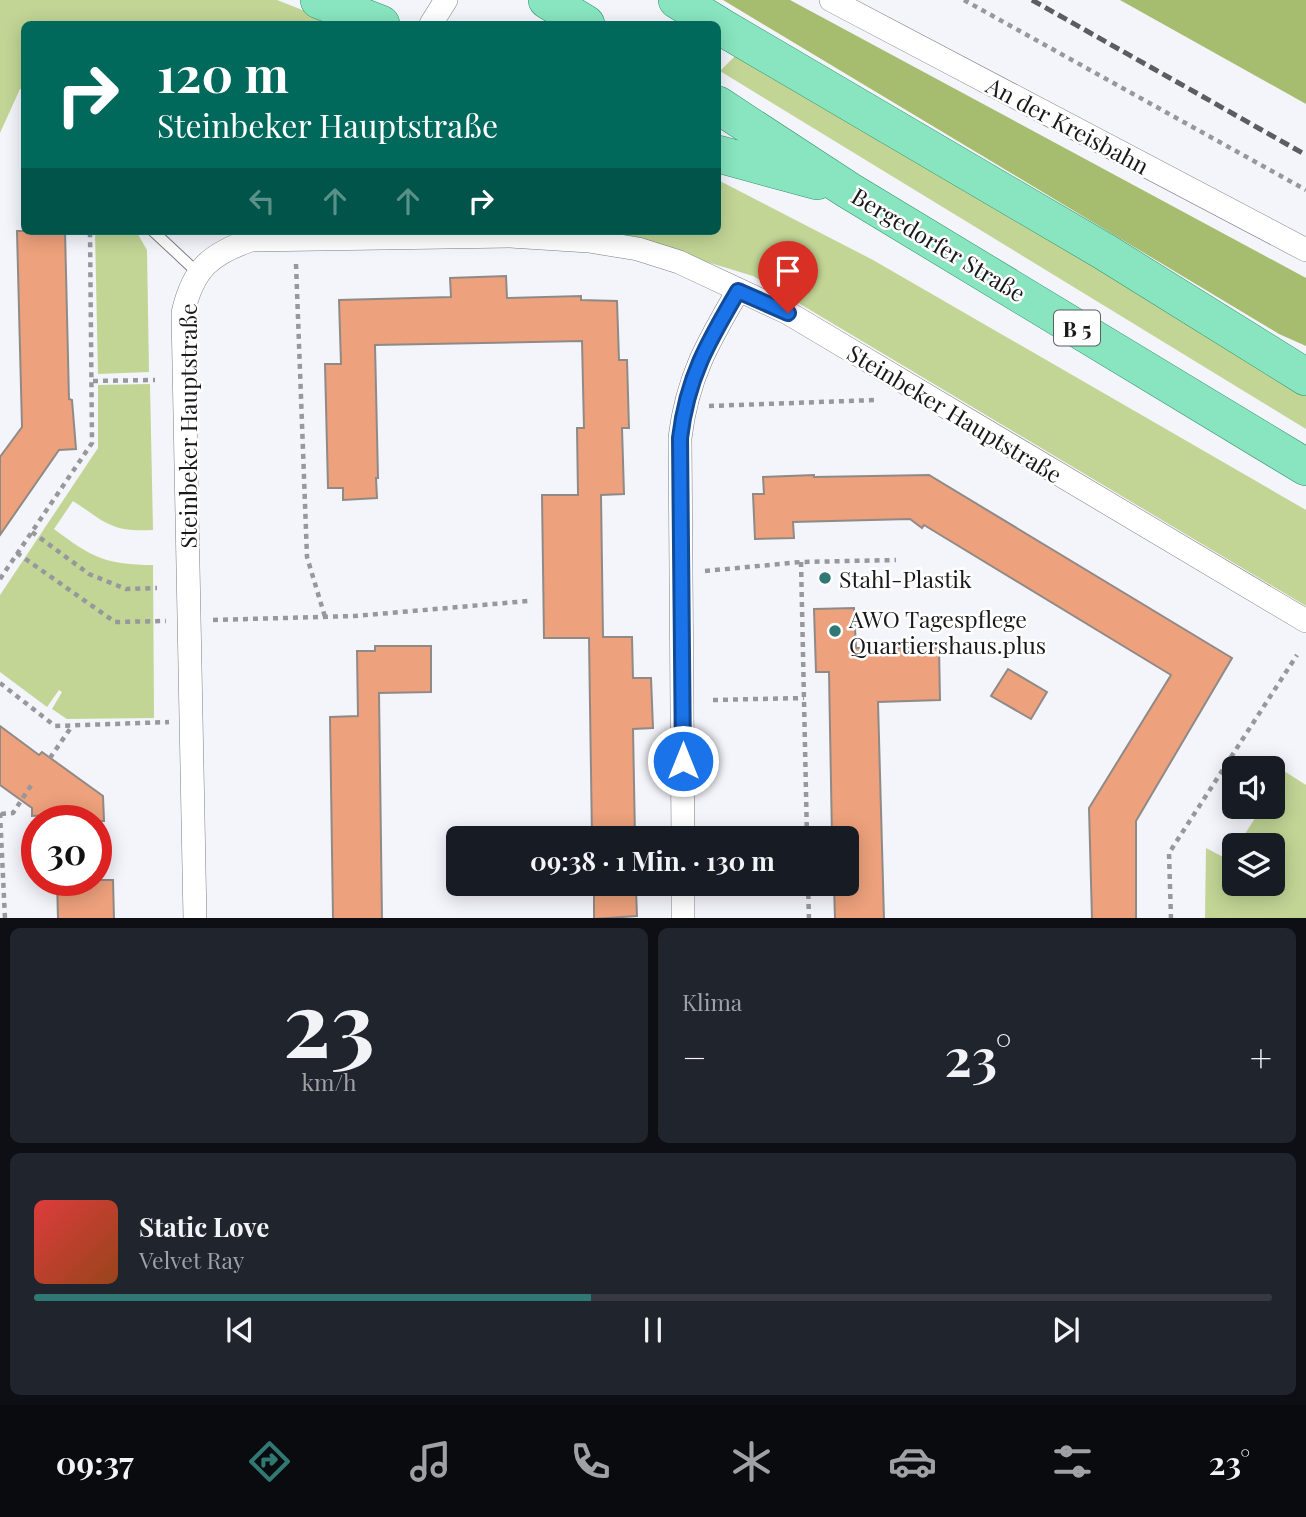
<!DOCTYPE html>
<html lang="de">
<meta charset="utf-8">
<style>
:root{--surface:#171b24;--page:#20242c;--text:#f1f3f6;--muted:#9ea1a6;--line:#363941;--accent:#307873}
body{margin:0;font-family:"Playfair Display",serif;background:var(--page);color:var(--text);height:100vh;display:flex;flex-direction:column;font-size:26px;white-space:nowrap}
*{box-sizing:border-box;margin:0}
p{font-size:23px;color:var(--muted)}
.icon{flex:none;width:38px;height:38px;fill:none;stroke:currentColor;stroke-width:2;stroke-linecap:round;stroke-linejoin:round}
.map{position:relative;height:918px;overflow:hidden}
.drawer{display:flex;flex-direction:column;gap:10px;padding:10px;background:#0d0f14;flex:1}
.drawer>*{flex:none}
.top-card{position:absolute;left:21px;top:21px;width:700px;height:214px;border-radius:10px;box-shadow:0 4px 18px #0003;background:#00695c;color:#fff;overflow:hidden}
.fabs{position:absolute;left:1222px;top:756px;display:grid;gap:14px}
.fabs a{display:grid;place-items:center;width:63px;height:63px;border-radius:10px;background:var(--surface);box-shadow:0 4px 18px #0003;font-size:35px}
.speed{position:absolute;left:21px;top:805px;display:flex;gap:14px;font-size:35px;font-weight:700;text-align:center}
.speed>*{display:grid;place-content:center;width:91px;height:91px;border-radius:50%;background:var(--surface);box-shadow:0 4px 18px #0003;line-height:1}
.speed .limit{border:10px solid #d22;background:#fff;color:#111}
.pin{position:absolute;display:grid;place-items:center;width:60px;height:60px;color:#fff;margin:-72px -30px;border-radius:50% 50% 50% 0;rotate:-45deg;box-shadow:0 0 7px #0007}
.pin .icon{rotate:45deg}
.me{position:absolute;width:77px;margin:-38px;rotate:0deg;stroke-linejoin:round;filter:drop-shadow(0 0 5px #0008)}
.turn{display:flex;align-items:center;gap:24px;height:147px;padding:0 21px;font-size:32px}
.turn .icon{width:91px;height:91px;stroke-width:2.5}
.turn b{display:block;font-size:49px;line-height:60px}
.lanes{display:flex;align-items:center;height:66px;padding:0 21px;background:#0003;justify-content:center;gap:35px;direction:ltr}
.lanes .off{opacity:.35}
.big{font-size:52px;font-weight:700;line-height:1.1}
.drawer .card{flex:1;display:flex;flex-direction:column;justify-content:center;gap:10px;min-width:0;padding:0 24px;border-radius:10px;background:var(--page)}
.drawer .dial{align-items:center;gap:0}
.dial b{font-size:91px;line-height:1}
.song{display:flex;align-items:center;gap:21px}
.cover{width:84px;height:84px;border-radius:10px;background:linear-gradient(135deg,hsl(0 70% 55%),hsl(20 70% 35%))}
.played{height:7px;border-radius:4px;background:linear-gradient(90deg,var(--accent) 45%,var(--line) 45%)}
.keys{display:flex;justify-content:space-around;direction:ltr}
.heat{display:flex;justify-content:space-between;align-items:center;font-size:38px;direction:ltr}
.drawer .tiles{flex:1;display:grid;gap:10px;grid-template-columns:1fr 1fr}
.card:last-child{grid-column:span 2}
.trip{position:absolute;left:446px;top:826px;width:413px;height:70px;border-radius:10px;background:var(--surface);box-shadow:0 4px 18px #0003;font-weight:700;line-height:70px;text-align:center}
.tab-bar{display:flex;height:112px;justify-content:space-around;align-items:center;background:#090b0e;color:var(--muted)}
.tab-bar .icon{width:49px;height:49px}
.tab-bar .selected{color:var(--accent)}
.tab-bar b{font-size:32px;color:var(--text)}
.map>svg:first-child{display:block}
.green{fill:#c2d595}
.forest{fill:#a6bc6f}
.building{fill:#eda17c;stroke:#908a87;stroke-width:2}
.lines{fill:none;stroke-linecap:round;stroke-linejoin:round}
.service-casing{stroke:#7e7e84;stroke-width:12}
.minor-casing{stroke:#7e7e84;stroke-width:24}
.primary-casing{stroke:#2d936b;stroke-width:38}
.path{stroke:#97979c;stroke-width:4.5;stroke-dasharray:5 5;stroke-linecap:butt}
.service{stroke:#fff;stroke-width:10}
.minor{stroke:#fff;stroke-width:23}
.primary{stroke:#88e5c0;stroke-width:37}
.rail{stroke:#5d5d61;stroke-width:5;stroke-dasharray:10 5;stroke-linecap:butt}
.route-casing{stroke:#114b97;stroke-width:18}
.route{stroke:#1a73e8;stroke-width:12}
.poi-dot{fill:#307873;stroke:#fff;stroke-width:2.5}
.labels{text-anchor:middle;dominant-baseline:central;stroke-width:5;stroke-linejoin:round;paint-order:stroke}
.shield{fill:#fff;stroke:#5e5e5f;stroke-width:2}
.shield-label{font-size:21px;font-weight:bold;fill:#19191b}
.street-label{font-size:23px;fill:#19191b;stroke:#fff}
.poi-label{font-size:23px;fill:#19191b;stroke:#fff;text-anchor:start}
</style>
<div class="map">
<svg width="1306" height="919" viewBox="0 0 1306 919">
<rect width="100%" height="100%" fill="#f4f4fb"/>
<!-- green -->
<g class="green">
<path d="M0,0h277l61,24h-314v66l-4,-1 -20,44z"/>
<path d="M737,54l370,215 199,125v35l-586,-358z"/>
<path d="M718,180l155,80 433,250v96l-553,-330 -148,-45h113z"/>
<path d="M95,231h41l11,19 2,122 -51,2z"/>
<path d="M150,384l3,146c-43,2 -46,-7 -80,-29l-19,28c37,28 52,36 99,36l1,153 -87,1 -15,-10 10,-17 -3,-2 -12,17 -47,-35v-77l98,-147v-63z"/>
<path d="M1284,771l22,14v133h-101l1,-70 23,12 5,-8v32h38v-39h-34l24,-38h10v-17z"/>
</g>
<!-- forest -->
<g class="forest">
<path d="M723,0h67l516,278v68l-27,-12z"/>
<path d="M1120,0h186v104z"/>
</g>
<!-- building -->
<g class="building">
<path d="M17,231h48l4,168 3,1 4,49 -17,1 -59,85v-78l22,-30z"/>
<path d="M506,276l1,22 74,-2v4l36,1 2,59h8l2,68h-7l2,66 -23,1 2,142h29l1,41h18l2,50 -20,1 2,109h-43l-3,-200h-45l-2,-143h36l-1,-67h7l-2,-87 -207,4 3,133h-2l1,20 -34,2v-12h-15l-3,-124h16l-2,-64 112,-3 -1,-19z"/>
<path d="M814,475v2l115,-2 303,183 -96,163v98h-44l-3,-111 82,-133 -247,-150 -2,3 -12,-9 -117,3 1,16 -39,1 -2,-45h11l-1,-17z"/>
<path d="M854,608l2,40h83l1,52 -62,2 6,217h-49l-1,-35h13v-46h-15l-3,-166h-13l-2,-63z"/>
<path d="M375,646h56v46l-52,1 3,226h-49l-3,-202 28,-1 -1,-65h18z"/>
<path d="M1008,669l39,23 -16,27 -40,-23z"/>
<path d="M0,726l39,29 3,-3 61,44 1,25h-52v-6l-20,1v-8l-32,-23z"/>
<path d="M57,880h56l1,39h-56z"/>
<path d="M597,884h33l1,5h5l1,27 -43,3v-31h3z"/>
</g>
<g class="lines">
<!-- service casing -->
<g class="service-casing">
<path id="service" d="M153,231l46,43"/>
</g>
<!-- minor casing -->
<g class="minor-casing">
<g id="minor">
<path d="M831,0l475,250"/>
<path d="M431,24l15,-24"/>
<path d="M683,838l-3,-400c7,-60 28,-96 58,-147"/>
<path d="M683,884v35"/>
<path d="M195,919l-12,-606c10,-44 27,-59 68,-73l259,-4 79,5 49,8 41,13 109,51 518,308"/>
</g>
</g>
<!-- primary casing -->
<g class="primary-casing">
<g id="primary">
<path d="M319,0l62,24"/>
<path d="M547,0l39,24"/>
<path d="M677,0l40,24"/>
<path d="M718,25l387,227 201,125"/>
<path d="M718,105l130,85 458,277"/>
<path d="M718,154l99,27"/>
</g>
</g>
<!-- path -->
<g class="path">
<path d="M964,0l342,190"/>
<path d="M296,264l11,293 18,60"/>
<path d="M93,381l62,-1"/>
<path d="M709,406l167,-6"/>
<path d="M32,532l57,42 37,15 31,-1"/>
<path d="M17,553l98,69 51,-1"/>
<path d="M801,562l6,276"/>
<path d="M705,571l96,-9 95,-2"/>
<path d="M0,579l92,-136 -2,-212"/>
<path d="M213,620l142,-4 173,-15"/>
<path d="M0,683l55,43 114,-4"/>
<path d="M713,700l91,-2"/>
<path d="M50,758l22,-32"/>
<path d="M0,813l5,106"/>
<path d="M1,814l12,-1 19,-29"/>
<path d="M808,884l1,35"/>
<path d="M1171,919l-2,-66 128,-198"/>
</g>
<!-- service -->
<use href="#service" class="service"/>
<!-- minor -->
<use href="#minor" class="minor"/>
<!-- primary -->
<use href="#primary" class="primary"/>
<!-- rail -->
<path class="rail" d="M1032,0l274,155"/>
</g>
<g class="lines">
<!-- route casing -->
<g class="route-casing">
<path id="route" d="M683,761l-3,-323c7,-60 28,-96 58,-147l50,22"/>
</g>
<!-- route -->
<use href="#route" class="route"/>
</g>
<!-- markers -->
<g class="poi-dot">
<circle cx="825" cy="578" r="7"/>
<circle cx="835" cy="631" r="7"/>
</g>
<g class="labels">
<!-- shield labels -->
<rect class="shield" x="1054" y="310.5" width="46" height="35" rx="5"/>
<g class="shield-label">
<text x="1077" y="328">B 5</text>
</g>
<!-- street labels -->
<g class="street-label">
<text transform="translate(1068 125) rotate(28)">An der Kreisbahn</text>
<text transform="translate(939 244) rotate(31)">Bergedorfer Straße</text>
<text transform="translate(955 413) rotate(31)">Steinbeker Hauptstraße</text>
<text transform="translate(187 426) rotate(-90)">Steinbeker Hauptstraße</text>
</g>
<!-- poi labels -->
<g class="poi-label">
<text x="839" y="578">Stahl-Plastik</text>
<text x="849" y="618">AWO Tagespflege<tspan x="849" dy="26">Quartiershaus.plus</tspan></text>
</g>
</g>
</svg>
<div class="fabs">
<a><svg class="icon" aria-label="sound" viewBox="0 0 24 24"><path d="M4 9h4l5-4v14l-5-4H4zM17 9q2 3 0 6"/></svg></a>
<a><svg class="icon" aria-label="layers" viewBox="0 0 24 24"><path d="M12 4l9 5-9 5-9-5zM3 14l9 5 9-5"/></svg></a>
</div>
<div class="speed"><div class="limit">30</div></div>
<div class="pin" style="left:788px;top:313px;background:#d93025"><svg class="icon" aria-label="arrive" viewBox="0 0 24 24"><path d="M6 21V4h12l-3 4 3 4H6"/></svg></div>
<svg class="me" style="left:683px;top:761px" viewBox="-20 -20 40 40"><circle r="17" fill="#1a73e8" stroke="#fff" stroke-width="3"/><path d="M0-11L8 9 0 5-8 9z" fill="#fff"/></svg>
<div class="trip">09:38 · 1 Min. · 130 m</div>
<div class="top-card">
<div class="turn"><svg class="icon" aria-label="right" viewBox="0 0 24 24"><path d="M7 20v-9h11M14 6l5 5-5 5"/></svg><div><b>120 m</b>Steinbeker Hauptstraße</div></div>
<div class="lanes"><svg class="icon off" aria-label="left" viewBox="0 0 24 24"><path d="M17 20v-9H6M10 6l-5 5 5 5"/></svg><svg class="icon off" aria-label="ahead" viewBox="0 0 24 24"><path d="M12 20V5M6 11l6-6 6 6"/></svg><svg class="icon off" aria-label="ahead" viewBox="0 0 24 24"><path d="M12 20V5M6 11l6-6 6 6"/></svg><svg class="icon" aria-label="right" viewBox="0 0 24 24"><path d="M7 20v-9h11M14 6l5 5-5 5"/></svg></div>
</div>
</div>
<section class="drawer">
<div class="tiles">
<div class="card dial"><b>23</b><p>km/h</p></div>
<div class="card"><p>Klima</p>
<div class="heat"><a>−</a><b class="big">23°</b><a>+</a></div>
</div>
<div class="card">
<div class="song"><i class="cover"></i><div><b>Static Love</b><p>Velvet Ray</p></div></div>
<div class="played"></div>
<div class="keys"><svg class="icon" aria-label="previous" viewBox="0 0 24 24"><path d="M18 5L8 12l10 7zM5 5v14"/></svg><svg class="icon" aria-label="pause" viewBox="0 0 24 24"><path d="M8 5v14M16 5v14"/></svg><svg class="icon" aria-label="next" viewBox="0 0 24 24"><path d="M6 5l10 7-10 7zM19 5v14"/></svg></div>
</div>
</div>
</section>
<nav class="tab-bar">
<b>09:37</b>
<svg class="icon selected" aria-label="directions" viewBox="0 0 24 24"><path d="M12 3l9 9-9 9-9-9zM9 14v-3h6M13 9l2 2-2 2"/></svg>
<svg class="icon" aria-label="music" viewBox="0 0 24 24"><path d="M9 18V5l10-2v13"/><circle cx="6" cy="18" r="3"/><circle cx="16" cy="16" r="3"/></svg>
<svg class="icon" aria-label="phone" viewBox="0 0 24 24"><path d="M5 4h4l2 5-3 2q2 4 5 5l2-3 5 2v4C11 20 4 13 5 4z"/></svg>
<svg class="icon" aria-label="climate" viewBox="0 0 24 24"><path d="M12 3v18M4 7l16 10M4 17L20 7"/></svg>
<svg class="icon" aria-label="car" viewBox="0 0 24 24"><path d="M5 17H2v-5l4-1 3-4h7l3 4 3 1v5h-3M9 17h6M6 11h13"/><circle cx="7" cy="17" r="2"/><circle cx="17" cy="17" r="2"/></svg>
<svg class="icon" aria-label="filters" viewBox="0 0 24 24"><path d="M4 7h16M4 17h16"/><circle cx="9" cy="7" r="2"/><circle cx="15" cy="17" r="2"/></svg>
<b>23°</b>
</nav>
